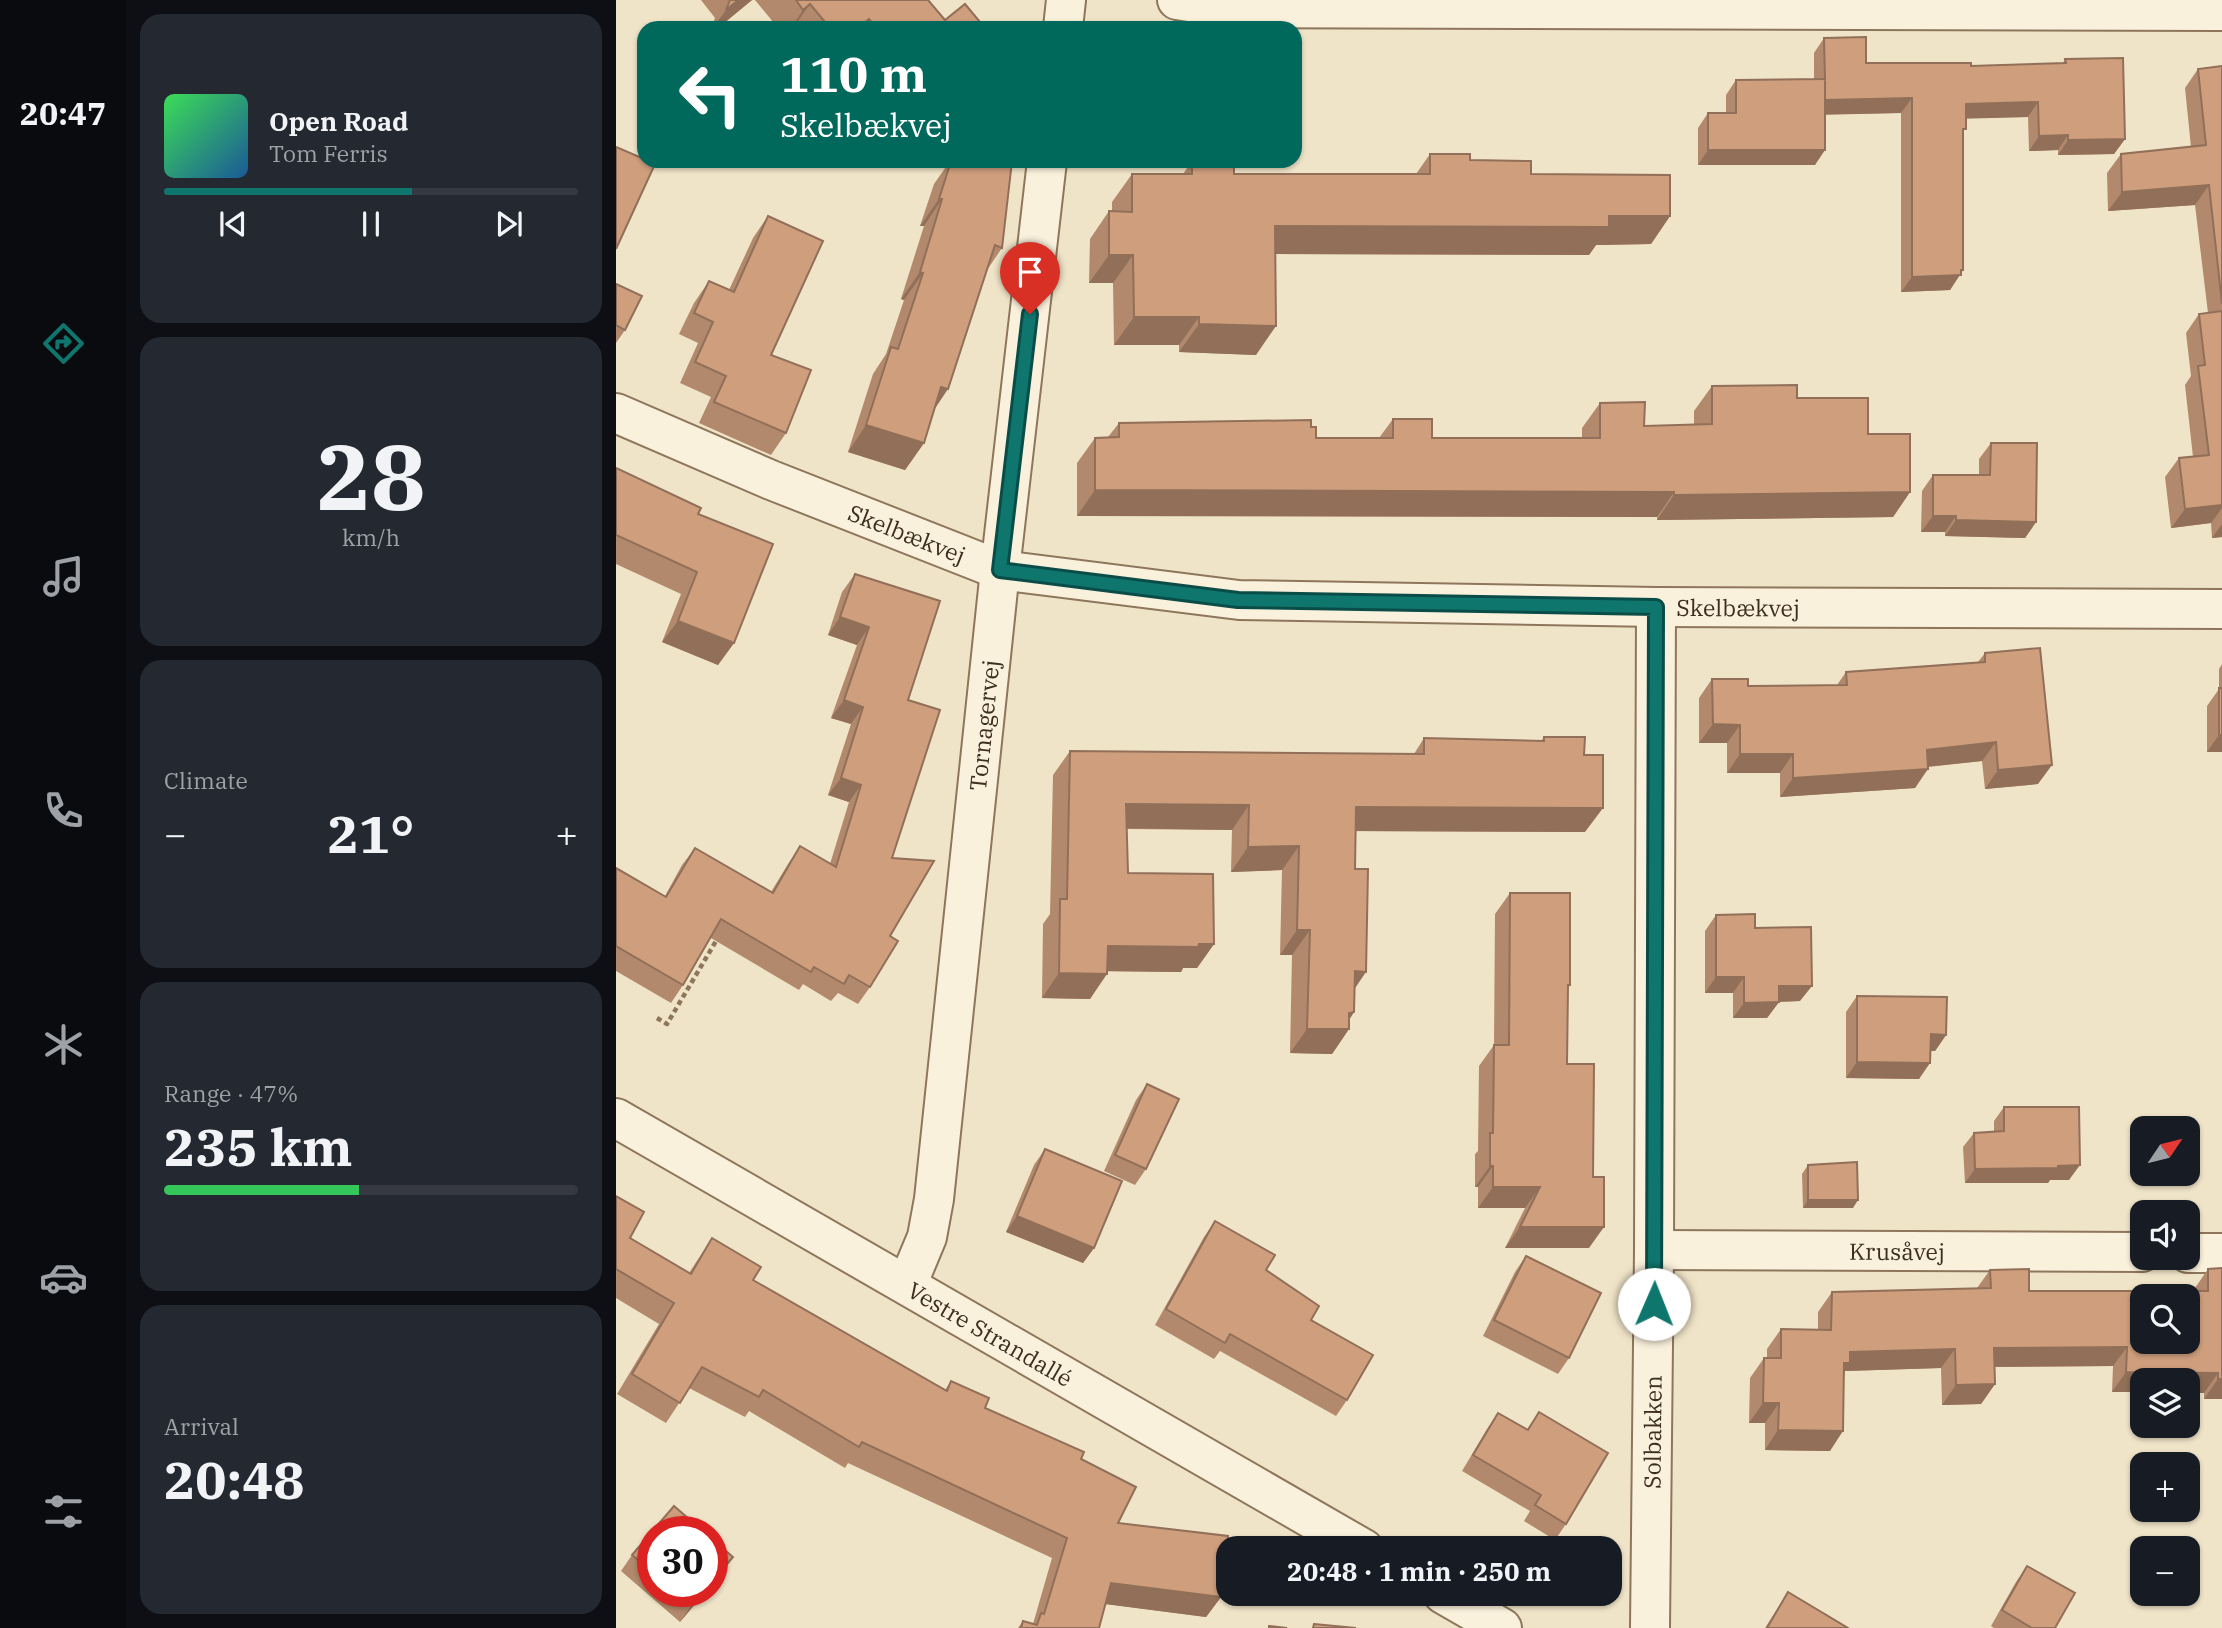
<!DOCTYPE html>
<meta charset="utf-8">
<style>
:root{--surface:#171b24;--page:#242831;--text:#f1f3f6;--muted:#9ea1a6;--line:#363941;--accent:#0f766e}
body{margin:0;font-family:"IBM Plex Serif",serif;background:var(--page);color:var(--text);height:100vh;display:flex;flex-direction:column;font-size:26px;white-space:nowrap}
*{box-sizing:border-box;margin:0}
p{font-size:23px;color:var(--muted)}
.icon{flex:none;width:38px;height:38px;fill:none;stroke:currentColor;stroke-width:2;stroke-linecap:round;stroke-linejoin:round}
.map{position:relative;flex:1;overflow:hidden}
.sheet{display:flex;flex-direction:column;gap:14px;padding:14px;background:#0d0f14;width:490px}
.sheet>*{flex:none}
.hud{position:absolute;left:21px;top:21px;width:665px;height:147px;border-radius:21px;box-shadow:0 2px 5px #0004;background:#00695c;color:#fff;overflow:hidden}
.needle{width:46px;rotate:55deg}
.controls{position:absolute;left:1514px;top:1116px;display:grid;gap:14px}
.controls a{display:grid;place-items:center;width:70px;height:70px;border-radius:14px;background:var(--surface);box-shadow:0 2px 5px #0004;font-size:35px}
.speed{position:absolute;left:21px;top:1516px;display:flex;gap:14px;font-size:35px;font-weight:700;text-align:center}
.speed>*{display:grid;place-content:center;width:91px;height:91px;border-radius:50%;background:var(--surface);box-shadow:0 2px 5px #0004;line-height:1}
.speed .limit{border:10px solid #d22;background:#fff;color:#111}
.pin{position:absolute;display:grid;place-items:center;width:60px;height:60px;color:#fff;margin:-72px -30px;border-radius:50% 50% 50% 0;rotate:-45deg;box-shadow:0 0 7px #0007}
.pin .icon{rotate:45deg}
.me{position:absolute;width:77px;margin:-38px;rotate:1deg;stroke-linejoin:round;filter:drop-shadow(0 0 5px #0008)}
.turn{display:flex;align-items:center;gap:24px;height:147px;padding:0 28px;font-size:32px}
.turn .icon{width:91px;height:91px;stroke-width:2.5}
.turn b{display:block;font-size:49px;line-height:60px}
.big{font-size:52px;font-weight:800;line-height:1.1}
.sheet .widget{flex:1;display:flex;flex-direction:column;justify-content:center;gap:10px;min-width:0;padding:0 24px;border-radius:21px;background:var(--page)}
.sheet .dial{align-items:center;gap:0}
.dial b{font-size:91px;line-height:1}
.song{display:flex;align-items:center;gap:21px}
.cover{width:84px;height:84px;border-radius:10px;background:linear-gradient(135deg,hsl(130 70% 55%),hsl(210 70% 35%))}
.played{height:7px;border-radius:4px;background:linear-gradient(90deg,var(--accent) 60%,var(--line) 60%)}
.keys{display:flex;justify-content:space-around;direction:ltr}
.heat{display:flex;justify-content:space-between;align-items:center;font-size:38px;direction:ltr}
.charge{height:10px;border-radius:5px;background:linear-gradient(90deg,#34c759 47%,var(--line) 0)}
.trip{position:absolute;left:600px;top:1536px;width:406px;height:70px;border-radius:21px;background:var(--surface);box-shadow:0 2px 5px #0004;font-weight:800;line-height:70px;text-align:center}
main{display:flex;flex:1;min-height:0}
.dock{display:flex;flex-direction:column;width:126px;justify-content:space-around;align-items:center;background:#090b0e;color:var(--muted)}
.dock .icon{width:49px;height:49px}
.dock .active{color:var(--accent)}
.dock b{font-size:32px;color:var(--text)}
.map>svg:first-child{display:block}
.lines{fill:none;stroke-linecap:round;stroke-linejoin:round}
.minor-casing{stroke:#8d765c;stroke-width:42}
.tertiary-casing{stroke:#8d765c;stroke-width:42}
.path{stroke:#8d765c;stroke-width:4.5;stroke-dasharray:5 3.5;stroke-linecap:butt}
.minor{stroke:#faf1dc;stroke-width:38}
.tertiary{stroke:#faf1dc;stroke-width:38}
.wall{fill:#b2896c}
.shaded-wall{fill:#916f58}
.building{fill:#cf9f7d;stroke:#916f58;stroke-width:2;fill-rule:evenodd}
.route-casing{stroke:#0a4d48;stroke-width:18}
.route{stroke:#0f766e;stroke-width:12}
.labels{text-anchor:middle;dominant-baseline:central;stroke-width:5;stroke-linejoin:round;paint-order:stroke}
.street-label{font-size:23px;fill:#3d2e20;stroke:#f7eed8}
</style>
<main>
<nav class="dock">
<b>20:47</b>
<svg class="icon active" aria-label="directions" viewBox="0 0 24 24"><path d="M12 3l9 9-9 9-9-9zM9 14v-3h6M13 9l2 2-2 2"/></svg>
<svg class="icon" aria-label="music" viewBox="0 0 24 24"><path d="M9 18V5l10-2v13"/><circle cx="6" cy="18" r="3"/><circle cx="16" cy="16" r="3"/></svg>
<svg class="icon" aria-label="phone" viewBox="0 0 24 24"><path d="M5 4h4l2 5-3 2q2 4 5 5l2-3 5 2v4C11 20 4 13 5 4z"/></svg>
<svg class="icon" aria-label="climate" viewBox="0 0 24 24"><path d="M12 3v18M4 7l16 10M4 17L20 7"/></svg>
<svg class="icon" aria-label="car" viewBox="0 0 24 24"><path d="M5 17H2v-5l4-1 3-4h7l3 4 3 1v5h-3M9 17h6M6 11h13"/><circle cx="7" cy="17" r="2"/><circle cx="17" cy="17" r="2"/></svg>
<svg class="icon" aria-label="filters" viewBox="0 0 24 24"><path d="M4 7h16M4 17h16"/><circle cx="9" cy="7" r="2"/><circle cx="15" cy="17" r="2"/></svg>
</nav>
<section class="sheet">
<div class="widget">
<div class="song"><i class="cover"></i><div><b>Open Road</b><p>Tom Ferris</p></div></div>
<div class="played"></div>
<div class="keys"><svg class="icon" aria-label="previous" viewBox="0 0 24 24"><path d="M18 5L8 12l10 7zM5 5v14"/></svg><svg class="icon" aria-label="pause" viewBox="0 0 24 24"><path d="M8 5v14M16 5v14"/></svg><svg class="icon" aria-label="next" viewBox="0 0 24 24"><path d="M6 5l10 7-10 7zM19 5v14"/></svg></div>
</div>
<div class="widget dial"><b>28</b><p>km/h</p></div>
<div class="widget"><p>Climate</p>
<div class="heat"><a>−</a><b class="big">21°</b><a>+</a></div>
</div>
<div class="widget"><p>Range · 47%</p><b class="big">235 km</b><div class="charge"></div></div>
<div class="widget"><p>Arrival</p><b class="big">20:48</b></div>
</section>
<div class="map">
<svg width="1606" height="1628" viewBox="0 0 1606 1628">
<rect width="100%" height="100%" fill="#f0e4c8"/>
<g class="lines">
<!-- minor casing -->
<g class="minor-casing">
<g id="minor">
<path d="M561,0l49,8 996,3"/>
<path d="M447,28l3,-28"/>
<path id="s1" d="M0,413l155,67 229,90 239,30 417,7 566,2"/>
<path id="s2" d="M1038,1250l488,2"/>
<path d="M1572,1253h34"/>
<path id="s3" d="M291,1285l20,-48 7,-38 66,-629 47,-409"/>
<path id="s4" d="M1034,1628l4,-378 2,-643"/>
</g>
</g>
<!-- tertiary casing -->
<g class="tertiary-casing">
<g id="tertiary">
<path id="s5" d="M0,1118l748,431"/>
<path d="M827,1594l59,34"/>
</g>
</g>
<!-- path -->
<path class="path" d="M41,1018l10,6 52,-88"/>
<!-- minor -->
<use href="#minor" class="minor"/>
<!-- tertiary -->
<use href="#tertiary" class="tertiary"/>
</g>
<!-- wall -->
<g class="wall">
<path d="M85,0h51l-34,28h-7l4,-10z"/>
<path d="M139,0h173l17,20 40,8h-207z"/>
<path d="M1208,38l42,25 105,3 92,-3 2,-4 60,80 -11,15 -56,1v-5l-29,1 -1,-34 -62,1 -3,15v137l-13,20 -49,2v-179l-76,1 -10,51h-117v-37l10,-15h18v-18l10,-15 78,-1v-26z"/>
<path d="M1606,66v471l-10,1 -1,-15 -40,5 -6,-51 14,-19 14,-1 -8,-72 6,-9 -5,-43 13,-19 9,-1 -13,-108 -87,6 -1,-38 14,-19 70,-7 -6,-59 13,-19z"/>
<path d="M814,154l40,6 61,14 139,42 -19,28 -55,1 -7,10 -314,-1 -19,101 -77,-3v-7h-65l-1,-62h-24l1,-44 19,-28h3v-9l20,-28h51l9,-13 42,13h182z"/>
<path d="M334,161h62l-10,87 -15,22 -52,139 -11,34 -19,27 -57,-18 25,-78 13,-20 18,-54 -3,-1 23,-73h-4l14,-42z"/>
<path d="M152,216l3,139 15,78 -15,22 -72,-32 12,-26 -31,-14 18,-40 -19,-9 15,-31 15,-22 20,9 24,-52z"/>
<path d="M0,284l9,46 -9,13z"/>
<path d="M1096,386l85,12 71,36 42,58 -17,25 -236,3v-3l-580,-1v-53l18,-25 13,-1 11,-14 192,4 5,11h63l14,-19 39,19h150v-10l18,-25 44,23 50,-1v-14z"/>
<path d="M1375,443l45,79 -11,16 -80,-2v-4h-24l1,-41 11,-16h46v-16z"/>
<path d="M0,468l82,46 36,129 -16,22 -56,-23 19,-48 -65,-30z"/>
<path d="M239,574l53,126 -16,158 -2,78 -20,51 -12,17 -20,-11 -7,8 -28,-17 -4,6 -88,-52 -28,47 -12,18 -55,-32v-103l49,28 17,-31 13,-17 76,44 17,-28 12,-18 30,18 19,-62 -21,-7 23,-71 -20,-6 26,-73 -29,-10 14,-43z"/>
<path d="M1369,653l53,131 -53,5 -3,-28 -54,6 -13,21 -135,9v-24h-53v-30h-28v-45l13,-19 36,7 89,-1 9,-13 132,-10z"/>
<path d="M1606,664v88h-15v-46l12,-17v-20z"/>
<path d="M928,737l40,18 1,77 -229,-1 -2,181 -5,8v9l-17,25 -42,-1 2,-98h-12l2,-85 -51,2 1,-42 -105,-1 1,44 86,71 -17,24h-14l-2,4 -74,-1 -17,28 -48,-1 1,-74 7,-10 3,-139 17,-24 344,3 10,-16 117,3z"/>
<path d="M894,893l58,95 -1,76 22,184h-84l20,-40h-47v-21h-3v-33l3,-3 1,-85 15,-21 1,-131z"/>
<path d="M1100,915l39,13 45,73 -21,1 -12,16h-34v-25h-28v-62z"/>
<path d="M1241,996l89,39 -11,16h-5l-11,28 -73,-1v-66z"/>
<path d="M531,1084l-1,85 -11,16 -31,-14 32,-71z"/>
<path d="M1388,1107l65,73h-19l-2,3h-83l-2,-36 11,-14 20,-1v-11z"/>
<path d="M429,1149l49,99 -11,15 -77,-31 28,-67z"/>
<path d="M1192,1165l45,43h-50l-1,-34z"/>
<path d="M0,1196l14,42 59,35 23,-35 41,42 192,110 6,-9 34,27 96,51 37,64 103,74 -15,20 -100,-13 -7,24h-81l5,-7 10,3 19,-66 -204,-95 -3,5 -96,-57 -4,6 -56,-29 -23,35 -49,-29 42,-70 -43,-26z"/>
<path d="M599,1221l51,49 45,50 36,80 -11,16 -116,-65 -6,8 -59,-34 49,-88z"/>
<path d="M910,1256l43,102 -11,16 -75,-38 32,-64z"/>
<path d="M1592,1269l14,130h-18v-6h-16v-12h-46v11h-30l1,-26 -118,1v17l-14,20 -39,1 -1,-37 -96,3 -15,80 -65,-1v-27h-16l1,-45 14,-20h3v-9l14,-20h37v-17l14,-20 145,-4 13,-18 39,21h166v-3z"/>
<path d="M923,1412l27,112 -11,16 -31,-19 6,-10 -68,-40 25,-42 11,-16 29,16z"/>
<path d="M37,1531v60h53l-26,31 -59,-51 11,-16z"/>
<path d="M1411,1566l28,62h-61l-3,-2 25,-44z"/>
<path d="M1172,1592l60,36h-83z"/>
</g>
<!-- shaded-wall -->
<g class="shaded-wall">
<path d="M122,0h14l-34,28h-5l13,-18z"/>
<path d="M194,4l-17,24h-2l12,-18z"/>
<path d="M1296,98l-11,15 -86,2 10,-15z"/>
<path d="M1422,102l-10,15 -73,2 11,-15z"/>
<path d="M1452,135l-10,15 -29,1 10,-15z"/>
<path d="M1509,139l-11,15 -56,1 10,-15z"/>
<path d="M1092,150h117l-10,15h-117z"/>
<path d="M1593,185l-14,20 -87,6 14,-19z"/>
<path d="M323,199h3l-18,27h-4z"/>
<path d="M993,216h61l-19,28 -55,1 -7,10 -333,-1 19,-28z"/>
<path d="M493,255h24l-20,28h-24z"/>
<path d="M1345,270h2l-13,20 -49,2 11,-15z"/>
<path d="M304,272l3,1 -19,27 -3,-1z"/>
<path d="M518,317h65l-20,28h-65z"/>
<path d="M583,324l77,2 -20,29 -77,-3z"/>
<path d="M325,387l7,2 -18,27z"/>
<path d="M250,425l58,18 -19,27 -57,-18z"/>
<path d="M479,490l579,2 -17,25 -580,-1z"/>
<path d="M1294,492l-17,25 -236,3 17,-25z"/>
<path d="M1606,505v3l-11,15 -40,5 14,-19z"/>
<path d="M1317,516h23l-11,16h-24z"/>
<path d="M1340,520l80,2 -11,16 -80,-2z"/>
<path d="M1606,524v13l-10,1z"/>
<path d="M224,617l29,10 -12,18 -29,-10z"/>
<path d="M62,621l56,22 -16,22 -56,-23z"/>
<path d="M228,700l19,7 -12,17 -20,-6z"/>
<path d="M1097,724l27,1 -13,18h-28z"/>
<path d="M1603,735h3v17h-15z"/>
<path d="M1380,742l-14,19 -68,7 13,-18z"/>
<path d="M1124,754h53l-13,19h-53z"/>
<path d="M1436,765l-14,19 -53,5 13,-19z"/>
<path d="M1312,769l-13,19 -135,9 13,-19z"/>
<path d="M225,778l20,7 -12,17 -21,-7z"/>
<path d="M510,804l123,1 -17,25 -124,-2z"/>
<path d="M740,807l247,1 -18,24 -246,-1z"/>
<path d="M683,846l-17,24 -51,2 17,-25z"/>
<path d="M681,930h13l-18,25h-12z"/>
<path d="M598,944l-17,24h-14l-2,4 -90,-1 17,-25z"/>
<path d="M739,971l11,1 -17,25z"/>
<path d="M443,973l48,1 -17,25 -48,-1z"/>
<path d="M1100,977h28l-11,16h-28z"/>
<path d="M1163,986h33l-12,15 -33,1z"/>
<path d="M1163,1002l-12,16h-34l11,-15z"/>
<path d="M738,1012l-11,17h6l-17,25 -42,-1 17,-24 42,-16z"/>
<path d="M1315,1034l15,1 -11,16 -15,-1z"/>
<path d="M1241,1062l73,1 -11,16 -73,-1z"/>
<path d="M1464,1165l-11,15h-19l-2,3h-83l10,-14z"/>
<path d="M874,1166h3l-15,21h-3z"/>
<path d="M877,1187h47l-15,21h-47z"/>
<path d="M1192,1200h50l-5,8h-50z"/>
<path d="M401,1216l77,32 -11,15 -77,-31z"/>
<path d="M904,1227h84l-15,21h-84z"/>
<path d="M1511,1347l-14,19 -132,1 13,-19z"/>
<path d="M1339,1349l-14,19 -96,3 -8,12h-7l20,-31z"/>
<path d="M1510,1372l92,1 -14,20h-16v-12h-46v11h-30z"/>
<path d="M1602,1379h4v20h-18z"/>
<path d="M1379,1384l-14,20 -39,1 14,-20z"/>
<path d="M1147,1403h16l-14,20h-16z"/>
<path d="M1162,1430l65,1 -13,20 -65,-1z"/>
<path d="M117,1557l-11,16 -10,11v-3z"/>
<path d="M495,1583l110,14 -15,20 -109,-14z"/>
<path d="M88,1591h2l-26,31 11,-16z"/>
</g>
<!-- building -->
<g class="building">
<path d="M114,0h8l-12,10z"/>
<path d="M180,0h132l17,20 20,-16 20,24h-109l-7,-9 -10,9h-29l-20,-24 -7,6z"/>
<path d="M1250,37v26h105v3l95,-3 -1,-4 58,-1 2,81 -57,1v-5l-29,1 -1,-34 -72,2v25h-3v141h-2v5l-49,2v-179l-87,2v-20v70h-117v-37h28v-33l89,-1 -1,-41z"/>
<path d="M1606,66v238l-13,-119 -87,7 -1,-38 85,-9 -8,-76z"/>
<path d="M0,147l28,12v2h4l7,3 -39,85z"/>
<path d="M814,154h40v6l61,1v13l139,1v41h-61v11l-334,-1 1,100 -77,-2v-7h-65l-1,-62h-24v-44l23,1v-38h60v-13h42v13h196z"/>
<path d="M335,161h35l13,2 -1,-2h14l-10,87 -7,-3 -47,144 -7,-2 -17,56 -58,-18 25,-78 7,2 25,-76 -3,-1 22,-73h-3z"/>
<path d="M152,216l55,25 -52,114 40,15 -25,63 -72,-31 12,-26 -31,-14 18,-40 -19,-9 15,-32 25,11z"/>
<path d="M0,284l26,12 -17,34 -9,-5z"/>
<path d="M1606,311v194l-37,4 -6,-51 30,-3 -11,-89 7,-1 -6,-51z"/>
<path d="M1181,385v13h71v36h42v58l-236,3v-3l-579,-2v-52l24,-1v-14l192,-3v7h5v11h77v-19h39v19h168v-35l45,-1 -1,24 68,-2v-38z"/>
<path d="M1375,443h46l-1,79 -80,-2v-4h-23v-41h57z"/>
<path d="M0,468l85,40 -3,6 75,30 -39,99 -56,-22 19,-49 -81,-37z"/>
<path d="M239,574l85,27 -32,99 32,10 -48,148 42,3 -44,75 8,5 -28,46 -21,-12 -5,9 -30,-17 -3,5 -90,-53 -38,66 -67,-39v-78l50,29 29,-49 78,45 27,-47 36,21 25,-82 -20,-7 22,-71 -19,-7 25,-73 -29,-10z"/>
<path d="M1424,648l12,117 -54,5 -2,-28 -69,8 1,19 -135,9v-24h-53v-29l-27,-1 -1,-45h36v7l99,-1 -1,-13 139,-10v-9z"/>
<rect x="1603" y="688" width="3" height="47"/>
<path d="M928,737h41l-1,18h19v53l-247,-1 -1,62h13l-2,103 -11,-1 -1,41 -5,1v16h-42l3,-99h-13l2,-84 -51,1 1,-42 -123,-1 2,69 85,1 1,70h-15l-1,3 -90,-1 -1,28 -48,-1 1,-74h7l3,-148 354,3v-16l120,3z"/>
<path d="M894,893h60v92h-2l-1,79h27l-1,113h11v50h-84l20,-40h-47v-21h-3v-33h3l1,-88h15z"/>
<path d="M1139,914v14l56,-1 1,59h-33v16l-35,1v-26h-28v-62z"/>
<path d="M1241,996l90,1 -1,38 -15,-1 -1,29 -73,-1z"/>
<path d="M531,1084l32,15 -33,70 -31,-14z"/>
<path d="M1388,1107h75l1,58 -22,1v2l-83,1 -1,-36 30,-2z"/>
<path d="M429,1149l77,32 -28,67 -77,-32z"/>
<path d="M1241,1162l1,38h-50v-35z"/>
<path d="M0,1196l28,16 -14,26 61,36 21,-36 49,29 -8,13 194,111 4,-10 38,17 -4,10 99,44 -3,7 55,28 -18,36 110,13 -7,61 -110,-14 -12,45h-78l2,-7 14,4 4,-12 3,1 23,-76 -205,-96 -3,5 -96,-57 -4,7 -57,-30 -22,36 -48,-29 42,-71 -58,-34z"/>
<path d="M599,1221l60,34 -9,15 53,36 -8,14 62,35 -26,45 -117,-66 -5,9 -59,-34z"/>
<path d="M910,1256l75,37 -32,65 -75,-38z"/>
<path d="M1606,1268v111h-4v-6l-92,-1 1,-25 -133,1 1,36 -39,1 -1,-36 -105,3v11h-6l-1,68 -65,-1 1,-27h-16l1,-45h17v-29l50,1 1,-38 159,-4 -1,-18 39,-1v22h179v-22zM1526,1297h46v45h-46z"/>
<path d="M923,1412l69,41 -42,71 -31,-19 6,-10 -68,-40 25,-42 30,17z"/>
<path d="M58,1506l29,25h-50v42l-21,-18z"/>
<path d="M96,1539l21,18 -21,24z"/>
<path d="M1411,1566l48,27 -20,35h-23l-30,-18z"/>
<path d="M57,1591h31l-13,15z"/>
<path d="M1172,1592l60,36h-81z"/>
<path d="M698,1624l42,4h-43z"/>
<path d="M653,1626l18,2h-18z"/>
</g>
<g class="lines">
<!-- route casing -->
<g class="route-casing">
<path id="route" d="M414,314l-30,256 238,30 418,7 -2,697"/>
</g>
<!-- route -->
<use href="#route" class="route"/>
</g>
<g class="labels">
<!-- street labels -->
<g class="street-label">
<text stroke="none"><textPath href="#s1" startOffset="315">Skelbækvej</textPath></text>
<text stroke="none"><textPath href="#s1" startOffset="1155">Skelbækvej</textPath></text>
<text stroke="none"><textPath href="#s3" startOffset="567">Tornagervej</textPath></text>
<text stroke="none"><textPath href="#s2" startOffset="243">Krusåvej</textPath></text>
<text stroke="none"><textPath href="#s5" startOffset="432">Vestre Strandallé</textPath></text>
<text stroke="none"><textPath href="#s4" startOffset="196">Solbakken</textPath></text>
</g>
</g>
</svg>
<div class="controls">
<a><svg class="needle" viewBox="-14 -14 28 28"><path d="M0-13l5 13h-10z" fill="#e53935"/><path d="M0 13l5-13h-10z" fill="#9ea1a6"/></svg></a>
<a><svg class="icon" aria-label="sound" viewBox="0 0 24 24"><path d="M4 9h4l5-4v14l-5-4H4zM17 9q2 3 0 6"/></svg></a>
<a><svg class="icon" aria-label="search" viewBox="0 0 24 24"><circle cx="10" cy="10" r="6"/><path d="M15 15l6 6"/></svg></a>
<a><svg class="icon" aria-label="layers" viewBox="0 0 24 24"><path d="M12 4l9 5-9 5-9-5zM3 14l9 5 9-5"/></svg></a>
<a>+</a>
<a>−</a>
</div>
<div class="speed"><div class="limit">30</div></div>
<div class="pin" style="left:414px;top:314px;background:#d93025"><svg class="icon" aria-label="arrive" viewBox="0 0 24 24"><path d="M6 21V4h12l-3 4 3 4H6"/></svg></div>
<svg class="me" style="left:1038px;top:1304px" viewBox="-20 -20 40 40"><circle r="19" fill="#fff"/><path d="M0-13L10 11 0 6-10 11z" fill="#0f766e"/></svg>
<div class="trip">20:48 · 1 min · 250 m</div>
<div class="hud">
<div class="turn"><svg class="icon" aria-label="left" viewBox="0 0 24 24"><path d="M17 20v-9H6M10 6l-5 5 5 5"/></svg><div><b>110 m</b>Skelbækvej</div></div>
</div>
</div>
</main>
